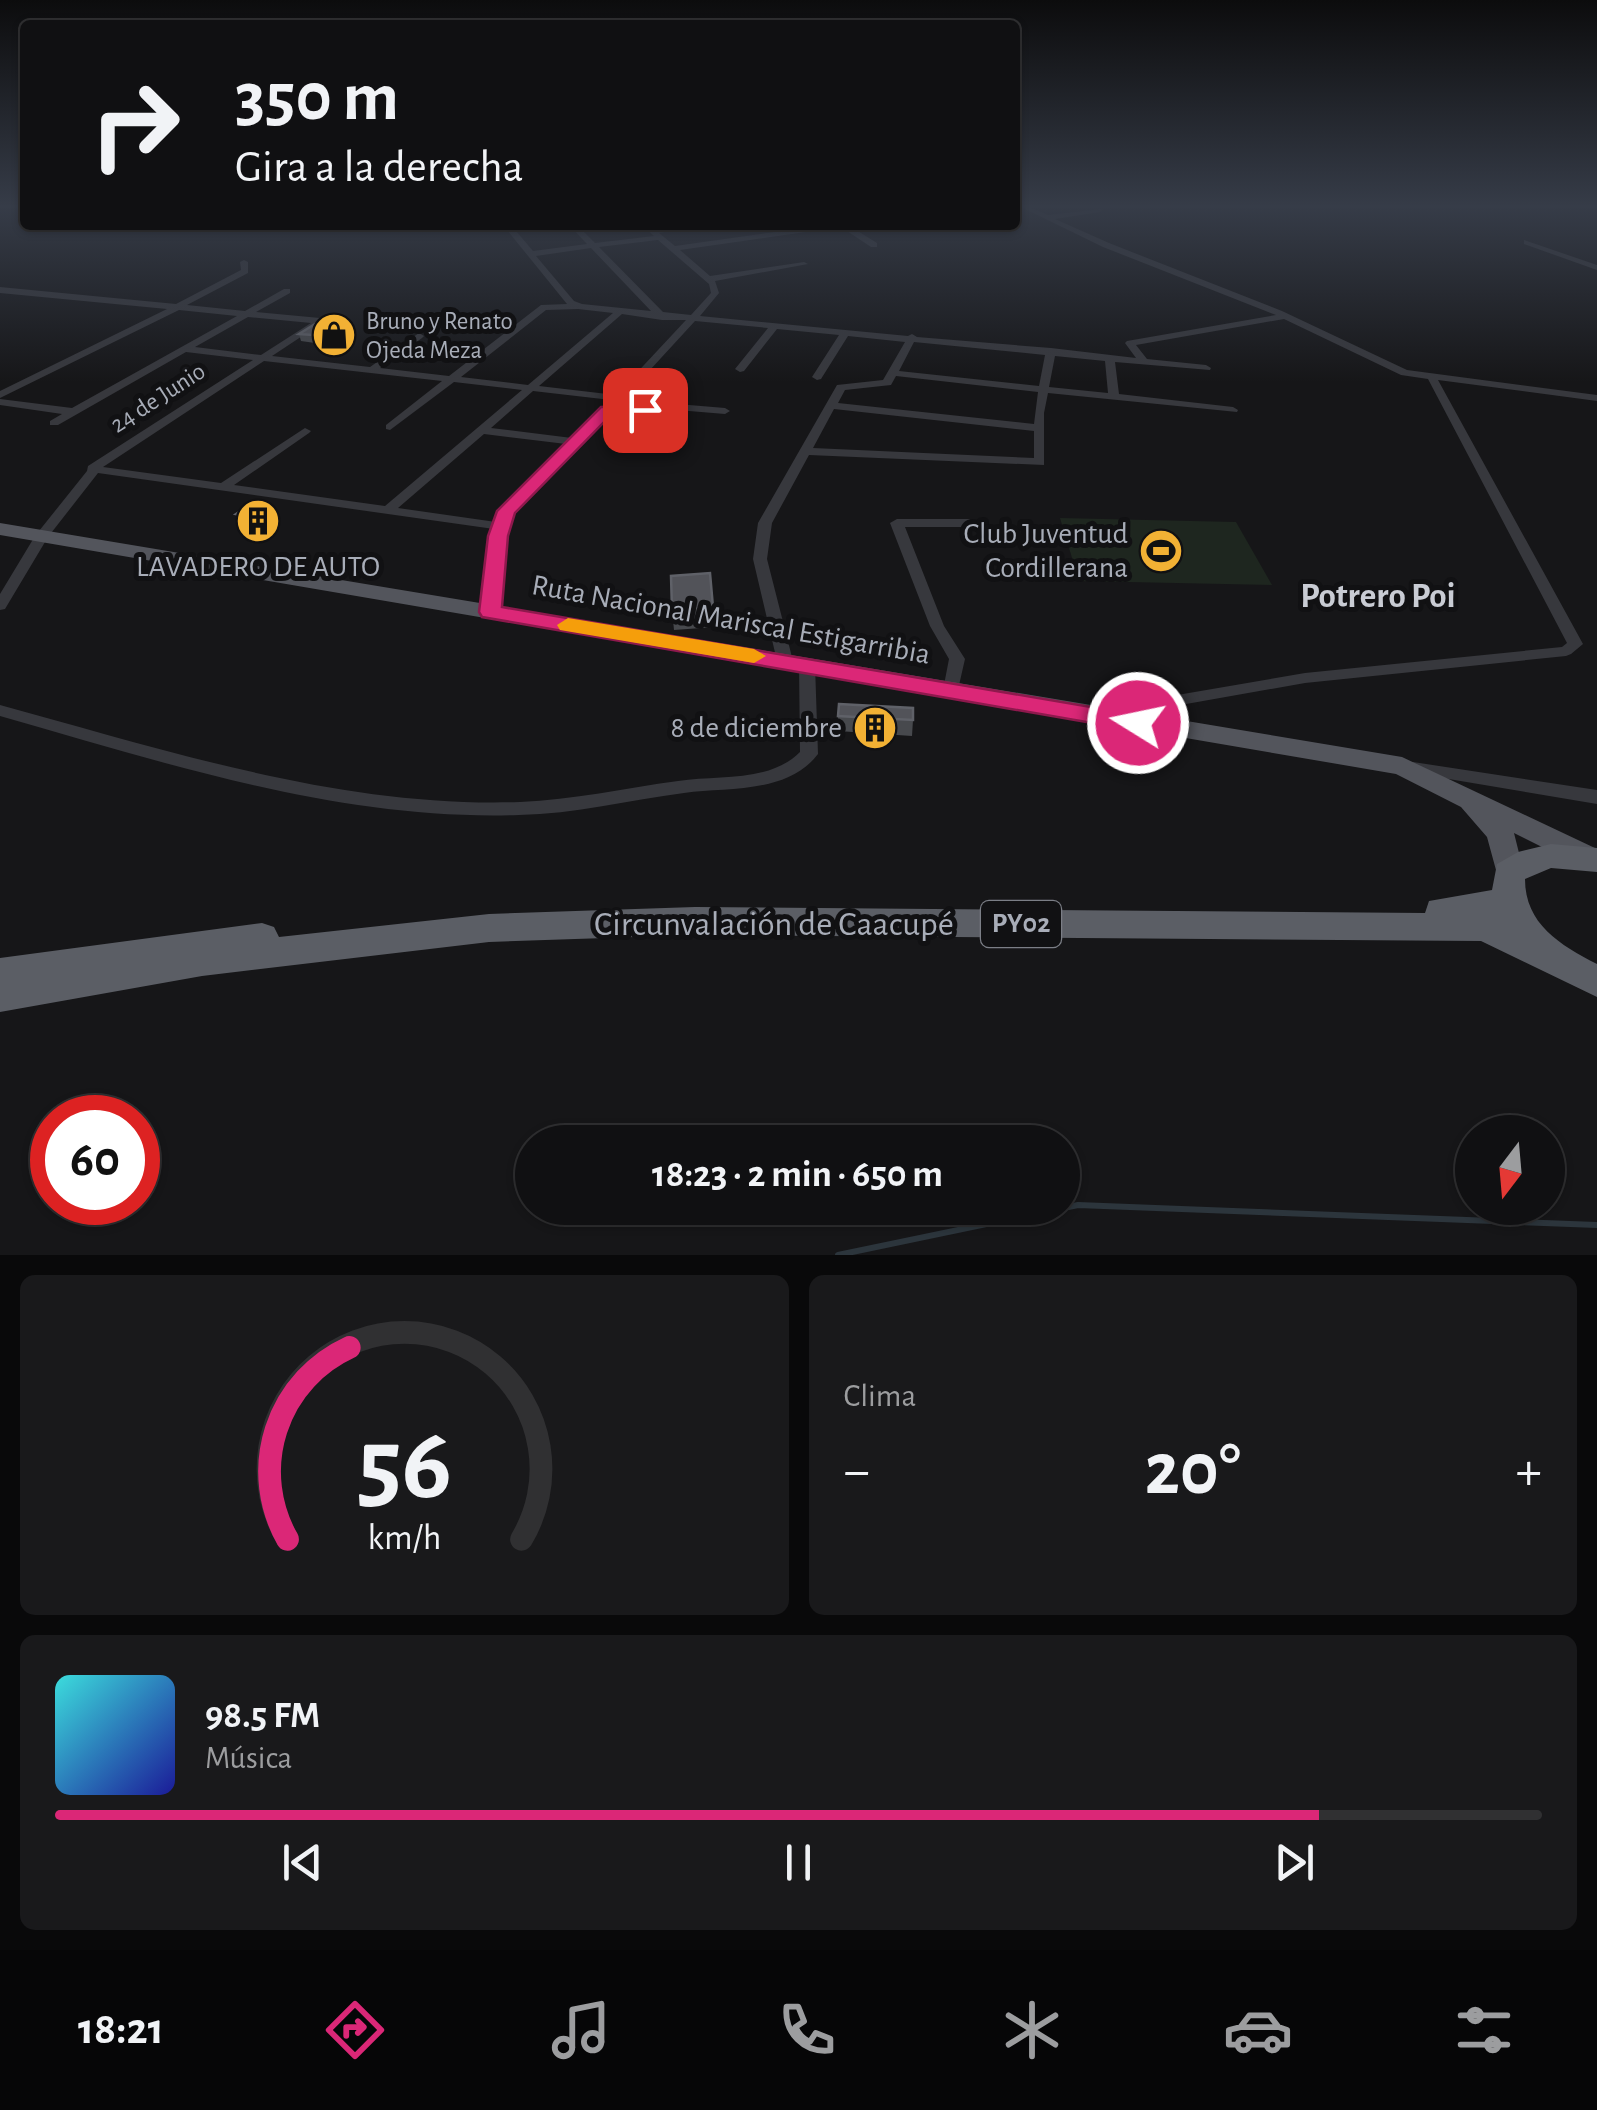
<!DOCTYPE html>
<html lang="es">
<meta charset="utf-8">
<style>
:root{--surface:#101012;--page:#19191b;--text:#f1f3f6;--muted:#9c9d9f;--line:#303032;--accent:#db2777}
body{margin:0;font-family:"Alegreya Sans",sans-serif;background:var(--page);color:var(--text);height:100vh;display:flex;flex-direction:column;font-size:38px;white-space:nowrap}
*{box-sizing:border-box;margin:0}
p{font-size:32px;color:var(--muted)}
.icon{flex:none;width:55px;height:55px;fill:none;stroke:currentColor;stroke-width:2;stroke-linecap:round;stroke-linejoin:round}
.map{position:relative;height:1255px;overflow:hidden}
.drawer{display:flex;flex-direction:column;gap:20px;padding:20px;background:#09090a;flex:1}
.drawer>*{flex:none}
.top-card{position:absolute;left:20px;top:20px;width:1000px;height:210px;border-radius:10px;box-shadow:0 2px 8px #0004,0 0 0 2px var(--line);background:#101012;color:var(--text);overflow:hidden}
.needle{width:65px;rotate:196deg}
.controls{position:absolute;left:1455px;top:1115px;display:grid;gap:20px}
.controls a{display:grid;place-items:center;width:110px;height:110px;border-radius:50%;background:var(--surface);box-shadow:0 2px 8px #0004,0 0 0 2px var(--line);font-size:50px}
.speed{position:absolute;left:30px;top:1095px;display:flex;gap:20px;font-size:50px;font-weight:700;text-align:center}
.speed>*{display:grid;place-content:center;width:130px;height:130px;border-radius:50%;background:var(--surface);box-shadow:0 2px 8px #0004,0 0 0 2px var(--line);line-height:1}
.speed .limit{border:15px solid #d22;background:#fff;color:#111}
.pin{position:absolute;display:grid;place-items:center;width:85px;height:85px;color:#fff;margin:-42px;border-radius:20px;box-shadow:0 5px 15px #0006}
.me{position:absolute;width:110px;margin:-55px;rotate:280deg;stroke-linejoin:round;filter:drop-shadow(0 0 8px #0008)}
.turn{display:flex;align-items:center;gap:35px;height:210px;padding:0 50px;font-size:45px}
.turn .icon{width:130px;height:130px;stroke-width:2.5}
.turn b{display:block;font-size:70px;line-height:85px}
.big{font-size:75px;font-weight:700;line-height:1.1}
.drawer .card{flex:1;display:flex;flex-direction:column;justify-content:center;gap:15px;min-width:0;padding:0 35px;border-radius:15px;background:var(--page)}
.drawer .dial{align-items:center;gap:0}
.dial svg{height:260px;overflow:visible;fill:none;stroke:var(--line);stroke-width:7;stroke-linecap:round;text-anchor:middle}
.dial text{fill:var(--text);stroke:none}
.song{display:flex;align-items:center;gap:30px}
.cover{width:120px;height:120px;border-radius:15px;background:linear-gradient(135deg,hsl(180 70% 55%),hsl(240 70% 35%))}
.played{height:10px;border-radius:5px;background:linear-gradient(90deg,var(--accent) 85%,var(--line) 85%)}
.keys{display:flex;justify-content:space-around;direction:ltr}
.heat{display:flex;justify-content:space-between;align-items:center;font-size:55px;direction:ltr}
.drawer .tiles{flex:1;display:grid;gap:20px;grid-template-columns:1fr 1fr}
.card:last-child{grid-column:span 2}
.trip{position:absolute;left:515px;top:1125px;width:565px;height:100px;border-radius:50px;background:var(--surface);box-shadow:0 2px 8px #0004,0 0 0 2px var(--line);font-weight:700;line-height:100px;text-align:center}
.dock{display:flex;height:160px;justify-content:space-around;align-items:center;background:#060607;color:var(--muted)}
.dock .icon{width:70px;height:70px}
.dock .on{color:var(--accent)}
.dock b{font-size:45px;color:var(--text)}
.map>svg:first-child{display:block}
.green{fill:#1e261f}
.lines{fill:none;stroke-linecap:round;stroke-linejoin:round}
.stream{stroke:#2c353c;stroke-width:6}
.minor{fill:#37383d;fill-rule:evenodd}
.primary{fill:#53555c;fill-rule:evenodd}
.trunk{fill:#5b5e65;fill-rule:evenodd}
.wall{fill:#47494d}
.shaded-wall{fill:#2f3033}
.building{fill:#525359;stroke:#5f6168;stroke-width:2.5}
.route{fill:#db2777;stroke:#8e194d;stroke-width:2.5}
.slow{fill:#f59e0b}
.labels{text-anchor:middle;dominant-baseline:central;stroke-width:10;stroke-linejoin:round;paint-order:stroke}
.far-poi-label{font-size:25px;fill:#a8adb8;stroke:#111113;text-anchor:start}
.far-street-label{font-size:25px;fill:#a8adb8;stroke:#111113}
.shield{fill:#111113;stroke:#7b7e86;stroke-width:2.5}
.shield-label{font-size:28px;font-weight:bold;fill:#a8adb8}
.poi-label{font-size:30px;fill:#a8adb8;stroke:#111113;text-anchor:end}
.street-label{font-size:30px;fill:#a8adb8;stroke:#111113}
.quarter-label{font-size:35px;font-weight:bold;fill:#c9ccd4;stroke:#111113}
.near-street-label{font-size:35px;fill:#a8adb8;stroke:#111113}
</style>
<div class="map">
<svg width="1597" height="1255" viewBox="0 0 1597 1255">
<rect width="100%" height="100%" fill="#161618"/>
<!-- green -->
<path class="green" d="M1060,518l176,4 36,63 -193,-4z"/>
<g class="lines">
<!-- stream -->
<path class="stream" d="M838,1255l240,-50 519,20"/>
<!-- minor -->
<g class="minor">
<path d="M1019,206h8l21,9 54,-6 -2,3 -45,7 54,24 173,68 125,59 190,25v6l-159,-21 145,264 -12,10 -5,2 -261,27 -147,26 -9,3 -5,15h-12l-2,-4 6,-18 18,-6 151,-26 257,-26 5,-4 -139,-264 -27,-4 -117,-56 -148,26 11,14 59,6 5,3 -1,2 -95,-8 4,32 114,13 5,3 -1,2 -189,-19 -4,20v52l-235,-10 -37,68 -5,36 26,102 -8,5 -8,-5 -24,-102 5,-36 79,-138 46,-5 22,-38 -57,-6 -27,43 -4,1 -5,-3 27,-42 -62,-6 -33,42 -4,1 -5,-3 33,-41 -73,-7 -79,86 61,-3 48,4 5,3 -5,3 -48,-4 -68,4 -97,98 -7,24 -10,79 -5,1 -7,-4 11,-83 -396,-56 -50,64 -43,72 -5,1v-16l35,-58 52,-65 1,-5 165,-106 -67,-8 -128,73h-8v-4l12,-7 -62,-9v-6l72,9 165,-92 -58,-6 -179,88v-7l167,-82 -167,-16v-6l176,17 65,-34 -1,-8 4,-2 4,2v11l-61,32 58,6 39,-22h6v4l-34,19 64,6 5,3 -53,35 98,11 49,-34 5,3 -2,2 -42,30 69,8 92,-71 26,-1 -64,-79h8l22,26 54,-7 -18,-19h8l18,18 59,-7 -12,-11h8l5,4 47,-4 -43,8 16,13 150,-21h23l29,18v4h-6l-30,-20 -161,23 30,26 94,-14 4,2 -93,17 4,12 -19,23 208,20 4,-2 5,3 134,11 85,10 -11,-15 2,-2 149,-26 -173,-68zM658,240l51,44 2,9 -20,22 -28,-3 -64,-65zM591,248l60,63 -69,-7 -8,-3 -38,-45zM578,309l35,4 -85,72 -67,-8 85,-67zM622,314l40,6h24l-70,75 -77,-9zM248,317l63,6 -50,32 -66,-8zM914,342l131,13 -6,31 -140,-15zM1055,356l50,5 3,32 -59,-6zM264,361l178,20 -56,44v4l4,1 64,-48 68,8 -137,116 -151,-21 75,-52 2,-2 -6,-3 -84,55 -118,-16zM896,376l142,16 -4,32 -196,-21 7,-13 46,-5zM533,391l78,9 -39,38 -81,-10zM834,409l200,22v27l-221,-10zM484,434l82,10 -65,64 -5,14 -98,-14z"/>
<path d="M1524,240l73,25v5l-73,-26z"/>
<path d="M897,519h72l7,4 -7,4h-64l39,99 21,33 -8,35 -6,1 -8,-5 6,-31 -19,-33 -40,-103z"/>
<path d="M807,660l8,5 3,89c-30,40 -90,33 -134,39 -55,7 -109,21 -165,22 -177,6 -351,-51 -519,-99v-11c169,46 342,103 520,97 53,-2 105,-14 158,-21 40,-6 91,2 122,-29l-1,-87z"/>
<path d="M1413,762l184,28v14l-190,-32 -3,-4 3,-4z"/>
</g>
<!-- primary -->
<path class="primary" d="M0,523l1402,234 195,92v18l-17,-1 -66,-33 10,40 -5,8 -10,3 -10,-3 -12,-44 -26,-30 -65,-33 -1396,-239z"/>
<!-- trunk -->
<path class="trunk" d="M1551,844l46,4v24l-46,-4 -26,11c0,45 35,66 72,85v33l-116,-56 -786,-6 -206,7 -287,34 -202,36v-54l262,-35 12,4 5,10 210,-23 206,-7 730,6 4,-12 63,-11 5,-26 21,-12z"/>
</g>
<!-- wall -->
<g class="wall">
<path d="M332,333l-17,10 -14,-2 -2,-7z"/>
<path d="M273,510l3,9 -12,9 -25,-4 -3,-10z"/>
<path d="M710,573l5,54 -41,3 -2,-20z"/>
<path d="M838,716l75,4 -1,16 -74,-5z"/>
</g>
<!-- shaded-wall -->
<g class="shaded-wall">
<path d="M330,325l2,8 -17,10 -2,-8z"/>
<path d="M273,510l3,9 -12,9 -3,-9z"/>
</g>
<!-- building -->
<g class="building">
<path d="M315,324l15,1 -17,10 -14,-1z"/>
<path d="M248,506l25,4 -12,9 -25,-5z"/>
<path d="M710,573l3,34 -41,3 -1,-34z"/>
<path d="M839,704l74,4v12l-75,-4z"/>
</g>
<!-- sky -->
<linearGradient id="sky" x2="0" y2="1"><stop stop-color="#0c0c0d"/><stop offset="0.54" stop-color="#363c48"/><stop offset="1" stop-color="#363c48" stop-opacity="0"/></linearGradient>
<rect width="1597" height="382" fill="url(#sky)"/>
<!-- route -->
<path class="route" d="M645,405l8,5 -2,3 -40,2 -96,98 -7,23 -6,71 636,108 9,2 3,6 -3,6 -9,2 -656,-114 -3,-5 9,-76 9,-25 104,-104z"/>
<!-- slow -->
<path class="slow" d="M568,618l186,31 12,7 -12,7 -194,-33 -3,-5z"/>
<!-- icons -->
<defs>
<g id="shop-disc" transform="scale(2.25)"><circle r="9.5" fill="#f2b134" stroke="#111113"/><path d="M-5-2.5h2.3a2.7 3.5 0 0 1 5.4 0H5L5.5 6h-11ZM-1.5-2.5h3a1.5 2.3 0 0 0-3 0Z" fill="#111"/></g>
<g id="building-disc" transform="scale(2.25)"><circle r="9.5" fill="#f2b134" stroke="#111113"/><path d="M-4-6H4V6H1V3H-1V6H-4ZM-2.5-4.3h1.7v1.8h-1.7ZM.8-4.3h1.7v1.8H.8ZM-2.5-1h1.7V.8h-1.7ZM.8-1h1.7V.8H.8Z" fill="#111"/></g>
<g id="stadium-disc" transform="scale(2.25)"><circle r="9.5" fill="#f2b134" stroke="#111113"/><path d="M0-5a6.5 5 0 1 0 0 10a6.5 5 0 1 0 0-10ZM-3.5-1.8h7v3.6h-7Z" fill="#111"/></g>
</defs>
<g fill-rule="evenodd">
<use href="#shop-disc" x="334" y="335"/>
<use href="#building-disc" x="258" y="521"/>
<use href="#stadium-disc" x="1161" y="551"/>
<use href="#building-disc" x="875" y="728"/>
</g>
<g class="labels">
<!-- far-poi labels -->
<g class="far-poi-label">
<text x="366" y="321">Bruno y Renato<tspan x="366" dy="29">Ojeda Meza</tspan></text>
</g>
<!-- far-street labels -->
<g class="far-street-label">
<text transform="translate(158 398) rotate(-33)">24 de Junio</text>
</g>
<!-- shield labels -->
<rect class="shield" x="981" y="901" width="80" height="46" rx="8"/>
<g class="shield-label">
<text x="1021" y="924">PY02</text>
</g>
<!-- poi labels -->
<g class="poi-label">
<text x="1128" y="534">Club Juventud<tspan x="1128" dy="34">Cordillerana</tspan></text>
<text x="258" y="567" text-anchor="middle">LAVADERO DE AUTO</text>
<text x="842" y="728">8 de diciembre</text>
</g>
<!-- street labels -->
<g class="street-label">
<text transform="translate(731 620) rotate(10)">Ruta Nacional Mariscal Estigarribia</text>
</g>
<!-- quarter labels -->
<g class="quarter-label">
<text x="1378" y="596">Potrero Poi</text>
</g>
<!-- near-street labels -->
<g class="near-street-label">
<text x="774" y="924">Circunvalación de Caacupé</text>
</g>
</g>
</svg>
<div class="controls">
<a><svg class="needle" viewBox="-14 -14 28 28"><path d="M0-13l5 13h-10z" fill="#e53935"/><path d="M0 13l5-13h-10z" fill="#9c9d9f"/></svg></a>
</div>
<div class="speed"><div class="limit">60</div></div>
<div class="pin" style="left:645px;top:410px;background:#d93025"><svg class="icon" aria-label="arrive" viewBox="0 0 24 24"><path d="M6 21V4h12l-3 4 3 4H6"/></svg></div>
<svg class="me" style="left:1138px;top:723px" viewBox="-20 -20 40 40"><circle r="17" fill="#db2777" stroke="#fff" stroke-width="3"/><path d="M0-11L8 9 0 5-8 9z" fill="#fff"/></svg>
<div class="trip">18:23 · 2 min · 650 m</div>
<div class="top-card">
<div class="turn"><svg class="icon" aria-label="right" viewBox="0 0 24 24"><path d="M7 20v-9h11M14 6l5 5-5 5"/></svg><div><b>350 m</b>Gira a la derecha</div></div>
</div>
</div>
<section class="drawer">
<div class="tiles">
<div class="card dial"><svg viewBox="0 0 100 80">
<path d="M14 69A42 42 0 1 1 86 69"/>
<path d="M14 69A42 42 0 0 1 33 10" stroke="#db2777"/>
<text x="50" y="56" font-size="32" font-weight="700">56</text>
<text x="50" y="72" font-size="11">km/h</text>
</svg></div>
<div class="card"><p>Clima</p>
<div class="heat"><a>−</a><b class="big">20°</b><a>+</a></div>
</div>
<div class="card">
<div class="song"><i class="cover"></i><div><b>98.5 FM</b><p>Música</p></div></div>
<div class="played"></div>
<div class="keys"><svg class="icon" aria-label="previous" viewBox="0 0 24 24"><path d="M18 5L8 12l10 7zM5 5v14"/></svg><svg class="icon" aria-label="pause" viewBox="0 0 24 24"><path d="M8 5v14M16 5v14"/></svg><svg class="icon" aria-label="next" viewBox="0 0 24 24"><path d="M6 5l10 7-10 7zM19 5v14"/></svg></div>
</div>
</div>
</section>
<nav class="dock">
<b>18:21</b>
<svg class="icon on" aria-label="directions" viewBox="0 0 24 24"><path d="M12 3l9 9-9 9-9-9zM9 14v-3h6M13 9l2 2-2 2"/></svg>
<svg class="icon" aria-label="music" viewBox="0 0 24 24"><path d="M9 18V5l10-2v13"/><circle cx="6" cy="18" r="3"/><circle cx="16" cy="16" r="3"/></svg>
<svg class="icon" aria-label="phone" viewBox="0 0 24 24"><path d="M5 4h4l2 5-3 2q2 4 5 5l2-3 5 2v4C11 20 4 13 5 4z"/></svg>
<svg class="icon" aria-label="climate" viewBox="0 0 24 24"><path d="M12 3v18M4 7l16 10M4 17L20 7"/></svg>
<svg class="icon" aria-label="car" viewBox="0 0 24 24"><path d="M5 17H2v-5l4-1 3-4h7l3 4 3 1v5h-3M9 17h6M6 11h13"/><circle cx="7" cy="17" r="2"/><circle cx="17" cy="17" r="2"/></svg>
<svg class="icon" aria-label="filters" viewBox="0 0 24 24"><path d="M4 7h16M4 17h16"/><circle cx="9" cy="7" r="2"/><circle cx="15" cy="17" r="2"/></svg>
</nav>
